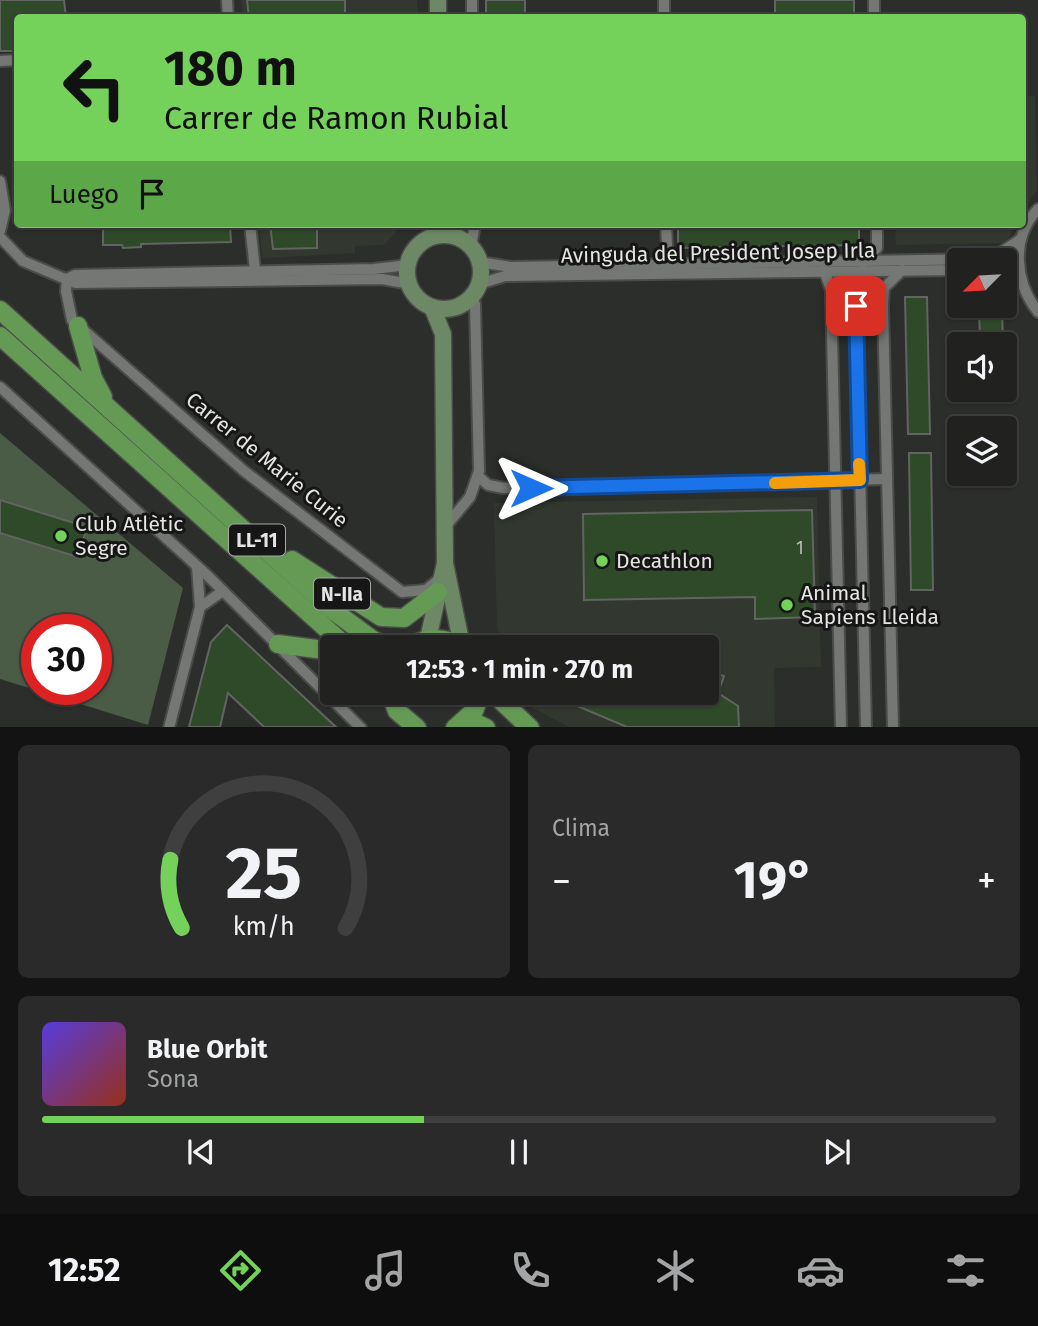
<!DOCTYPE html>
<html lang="es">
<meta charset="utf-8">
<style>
:root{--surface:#212220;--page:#292a29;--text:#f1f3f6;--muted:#a2a4a5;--line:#3e3f3e;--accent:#74d25b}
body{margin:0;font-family:"Fira Sans",sans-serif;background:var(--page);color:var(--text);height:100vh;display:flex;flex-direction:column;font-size:26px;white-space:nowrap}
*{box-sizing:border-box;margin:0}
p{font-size:23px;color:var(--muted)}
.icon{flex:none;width:38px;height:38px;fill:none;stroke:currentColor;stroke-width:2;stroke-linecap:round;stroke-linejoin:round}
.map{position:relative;height:727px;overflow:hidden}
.panel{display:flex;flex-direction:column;gap:18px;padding:18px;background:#121312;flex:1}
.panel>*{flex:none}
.hud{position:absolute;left:14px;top:14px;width:1012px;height:214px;border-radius:7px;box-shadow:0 2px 5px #0004,0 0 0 2px var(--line);background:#74d25b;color:#111;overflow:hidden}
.needle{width:46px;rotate:246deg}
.fabs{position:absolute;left:947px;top:248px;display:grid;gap:14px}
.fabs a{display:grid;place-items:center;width:70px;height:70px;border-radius:7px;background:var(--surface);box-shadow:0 2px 5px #0004,0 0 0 2px var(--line);font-size:35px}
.speed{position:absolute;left:21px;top:614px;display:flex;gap:14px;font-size:35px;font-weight:700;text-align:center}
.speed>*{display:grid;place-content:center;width:91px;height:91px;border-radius:50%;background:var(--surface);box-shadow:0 2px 5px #0004,0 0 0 2px var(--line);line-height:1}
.speed .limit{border:10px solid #d22;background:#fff;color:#111}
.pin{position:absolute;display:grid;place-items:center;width:60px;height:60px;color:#fff;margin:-30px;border-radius:14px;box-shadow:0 4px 10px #0006}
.me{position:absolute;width:77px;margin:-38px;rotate:90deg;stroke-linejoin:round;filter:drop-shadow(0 0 5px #0008)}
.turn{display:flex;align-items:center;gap:24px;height:147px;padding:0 35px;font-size:32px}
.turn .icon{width:91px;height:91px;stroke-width:2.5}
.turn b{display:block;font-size:49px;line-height:60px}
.then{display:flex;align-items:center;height:66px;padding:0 35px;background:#0003;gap:14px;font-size:26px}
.big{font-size:52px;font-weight:700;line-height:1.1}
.panel .tile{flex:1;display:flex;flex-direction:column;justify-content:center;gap:10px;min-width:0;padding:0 24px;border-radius:10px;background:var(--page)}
.panel .dial{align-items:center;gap:0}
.dial svg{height:182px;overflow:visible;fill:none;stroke:var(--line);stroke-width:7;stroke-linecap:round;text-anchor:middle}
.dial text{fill:var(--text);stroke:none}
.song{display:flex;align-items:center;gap:21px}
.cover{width:84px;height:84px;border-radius:10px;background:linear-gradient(135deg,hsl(250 70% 55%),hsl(10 70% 35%))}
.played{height:7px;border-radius:4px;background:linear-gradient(90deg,var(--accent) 40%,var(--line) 40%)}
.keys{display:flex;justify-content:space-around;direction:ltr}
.heat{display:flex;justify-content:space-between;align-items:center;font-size:38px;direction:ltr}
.panel .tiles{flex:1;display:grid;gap:18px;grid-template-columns:1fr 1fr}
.tile:last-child{grid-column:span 2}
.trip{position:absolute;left:320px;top:635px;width:399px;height:70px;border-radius:7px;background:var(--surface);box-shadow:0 2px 5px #0004,0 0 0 2px var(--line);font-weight:700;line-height:70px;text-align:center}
.tab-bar{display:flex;height:112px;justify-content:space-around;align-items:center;background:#0d0e0d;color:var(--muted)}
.tab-bar .icon{width:49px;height:49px}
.tab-bar .active{color:var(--accent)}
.tab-bar b{font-size:32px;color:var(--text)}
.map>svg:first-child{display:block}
.built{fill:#323830}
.green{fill:#4a5c45;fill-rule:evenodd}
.building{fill:#2f4a29;stroke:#616460;stroke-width:2}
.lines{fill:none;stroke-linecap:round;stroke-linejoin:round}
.street-casing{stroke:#4a4c49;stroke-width:14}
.secondary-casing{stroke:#4a4c49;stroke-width:19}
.primary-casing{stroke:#4a4c49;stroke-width:21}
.street{stroke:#747773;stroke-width:10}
.secondary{stroke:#6c8864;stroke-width:16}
.primary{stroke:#649a54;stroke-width:18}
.route-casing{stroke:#114b97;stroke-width:18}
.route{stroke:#1a73e8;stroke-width:12}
.slow{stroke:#f59e0b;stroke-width:12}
.poi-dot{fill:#74d25b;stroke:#151615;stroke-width:2.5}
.labels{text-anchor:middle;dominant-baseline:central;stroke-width:6;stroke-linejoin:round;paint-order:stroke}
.number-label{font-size:18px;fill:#b7beb4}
.shield{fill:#151615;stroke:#a6a7a5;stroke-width:2}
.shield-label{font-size:19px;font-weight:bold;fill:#e4e5e3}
.street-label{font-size:21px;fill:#e4e5e3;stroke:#151615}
.poi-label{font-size:21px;fill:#e4e5e3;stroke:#151615;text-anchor:start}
</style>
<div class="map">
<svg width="1038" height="728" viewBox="0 0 1038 728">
<rect width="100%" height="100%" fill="#2c2e2b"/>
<!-- built -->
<g class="built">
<path d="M241,0h176l1,17h-175z"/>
<path d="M1022,96h13l2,94 -15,21z"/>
<path d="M259,224h144l-19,21 -29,1v7l-93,5z"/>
<path d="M895,224h119l-5,14 -7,5 -106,2z"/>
<path d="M817,497l4,170 -47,1 1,59h-206l-36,-19 -9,-10 -2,-5h185v-45l-202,-1 -8,-19 -3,-125z"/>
</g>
<!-- green -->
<path class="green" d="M0,433l183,155 -35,137 -148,-46zM37,630h59v60h-59z"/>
<!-- building -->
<g class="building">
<path d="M0,0h64l2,18h-48v33h-18z"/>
<path d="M247,0h98v18h-96z"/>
<rect x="486" y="0" width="39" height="18"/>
<rect x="775" y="0" width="79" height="18"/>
<path d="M103,224h127l1,18 -90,2v3l-18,1 -1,-3h-19z"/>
<path d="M270,224h47v24l-44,1z"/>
<path d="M678,224h181v21l-181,3z"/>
<path d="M905,297h22l3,137h-22z"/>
<path d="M979,306h23l1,39h-23z"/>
<path d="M909,453h22l2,137h-22z"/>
<path d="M0,500l87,27 -9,30 -78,-24z"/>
<path d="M812,510l3,107 -60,2v-22l-171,3 -1,-86z"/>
<path d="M227,625l95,89 14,13h-72l-36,-34 -8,34h-31l22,-85z"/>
<path d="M707,670l17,6 -6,17 20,13 1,21h-112l-64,-27 2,-7h142z"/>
</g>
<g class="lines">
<!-- street casing -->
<g class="street-casing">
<g id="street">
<path d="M227,0l1,18"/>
<path d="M472,0v18"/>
<path d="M664,0v18"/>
<path d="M874,0v18"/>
<path d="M0,61l18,-1"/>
<path d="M0,181l5,29 -5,21"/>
<path d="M1038,209c-28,29 -23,74 0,103"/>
<path d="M250,224l5,46"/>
<path d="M666,224l2,40"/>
<path d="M0,237l23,24 52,22 307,-4 28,5"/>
<path d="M471,247l4,-23"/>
<path d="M863,260l14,-12v-24"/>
<path d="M479,262l32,5 470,-8 19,-6 21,-14"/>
<path d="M824,270l7,20 10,438"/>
<path d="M863,270l-5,10 -2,16 10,432"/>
<path d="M1004,273l15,1"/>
<path d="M67,279l-1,12 6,29 172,151 158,121 24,-2 13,-11"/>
<path d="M67,279l8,-4 299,-6 34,-4"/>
<path d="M479,284l26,-8 454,-6"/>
<path d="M0,387l208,189 153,152"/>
<path d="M478,476l10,9 16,3 383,-9"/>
<path d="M445,527l25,-30 9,-26 -4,-167 -3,-7"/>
<path d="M200,607l23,-16"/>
<path d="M169,728l31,-121 -3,-40"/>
<path d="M893,728l-10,-422 1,-18 18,-18"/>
</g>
</g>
<!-- secondary casing -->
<g class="secondary-casing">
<g id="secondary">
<path d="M438,0v18"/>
<circle cx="444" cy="272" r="37"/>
<path d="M445,563l17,83"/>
<path d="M428,639l17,-76 -2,-229 -11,-27"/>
</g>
</g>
<!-- primary casing -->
<g class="primary-casing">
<g id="primary">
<path d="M0,310l331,299 42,31 17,8"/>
<path d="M78,326l15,52 10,19"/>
<path d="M0,336l348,312"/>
<path d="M292,560l89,57 23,1 34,-26"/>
<path d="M278,644l54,7"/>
<path d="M408,648c18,-12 37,-12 55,0"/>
<path d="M390,693l7,18 20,17"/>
<path d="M493,693l37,35"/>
<path d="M467,719l19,9"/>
<path d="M455,728l19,-17 7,-18"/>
</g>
</g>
<!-- street -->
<use href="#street" class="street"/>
<!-- secondary -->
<use href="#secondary" class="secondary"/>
<!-- primary -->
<use href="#primary" class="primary"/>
</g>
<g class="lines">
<!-- route casing -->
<g class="route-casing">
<path id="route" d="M531,488l329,-8 -4,-174"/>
</g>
<!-- route -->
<use href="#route" class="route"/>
<!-- slow -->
<path class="slow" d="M775,483l85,-3 -1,-16"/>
</g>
<!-- markers -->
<g class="poi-dot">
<circle cx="61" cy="536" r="7"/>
<circle cx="602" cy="561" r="7"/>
<circle cx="787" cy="605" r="7"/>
</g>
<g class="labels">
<!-- number labels -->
<g class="number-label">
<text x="800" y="548">1</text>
</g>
<!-- shield labels -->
<g class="shield">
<rect x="229" y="524.5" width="56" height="31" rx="5"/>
<rect x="314" y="578.5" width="56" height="31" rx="5"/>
</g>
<g class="shield-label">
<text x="257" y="540">LL-11</text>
<text x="342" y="594">N-IIa</text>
</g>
<!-- street labels -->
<g class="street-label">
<text transform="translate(718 253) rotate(-1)">Avinguda del President Josep Irla</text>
<text transform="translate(267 460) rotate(39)">Carrer de Marie Curie</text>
</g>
<!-- poi labels -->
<g class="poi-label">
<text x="75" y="524">Club Atlètic<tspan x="75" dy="24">Segre</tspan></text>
<text x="616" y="561">Decathlon</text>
<text x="801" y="593">Animal<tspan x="801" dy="24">Sapiens Lleida</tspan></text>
</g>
</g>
</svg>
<div class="fabs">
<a><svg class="needle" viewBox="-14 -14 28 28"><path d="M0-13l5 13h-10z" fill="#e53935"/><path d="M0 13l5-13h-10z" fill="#a2a4a5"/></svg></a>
<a><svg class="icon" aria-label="sound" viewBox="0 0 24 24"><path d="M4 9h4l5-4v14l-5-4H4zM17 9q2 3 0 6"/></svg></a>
<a><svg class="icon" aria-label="layers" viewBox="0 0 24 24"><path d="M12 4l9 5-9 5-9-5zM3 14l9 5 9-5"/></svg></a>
</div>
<div class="speed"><div class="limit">30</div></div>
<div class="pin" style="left:856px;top:306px;background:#d93025"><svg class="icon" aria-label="arrive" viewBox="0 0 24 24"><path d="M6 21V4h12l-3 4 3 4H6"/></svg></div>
<svg class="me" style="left:531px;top:488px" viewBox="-20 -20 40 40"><path d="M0-17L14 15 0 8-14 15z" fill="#1a73e8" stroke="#fff" stroke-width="4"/></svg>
<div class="trip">12:53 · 1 min · 270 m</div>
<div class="hud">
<div class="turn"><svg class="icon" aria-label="left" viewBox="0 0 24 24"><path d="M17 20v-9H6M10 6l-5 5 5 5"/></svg><div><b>180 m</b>Carrer de Ramon Rubial</div></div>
<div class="then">Luego<svg class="icon" aria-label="arrive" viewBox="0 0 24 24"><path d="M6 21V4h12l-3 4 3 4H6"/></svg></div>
</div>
</div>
<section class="panel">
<div class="tiles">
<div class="tile dial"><svg viewBox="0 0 100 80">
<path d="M14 69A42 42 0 1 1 86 69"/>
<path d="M14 69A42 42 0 0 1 9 39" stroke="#74d25b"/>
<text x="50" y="56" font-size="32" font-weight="700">25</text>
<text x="50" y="72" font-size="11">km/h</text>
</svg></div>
<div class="tile"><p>Clima</p>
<div class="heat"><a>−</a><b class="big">19°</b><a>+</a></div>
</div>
<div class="tile">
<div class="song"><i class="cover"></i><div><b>Blue Orbit</b><p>Sona</p></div></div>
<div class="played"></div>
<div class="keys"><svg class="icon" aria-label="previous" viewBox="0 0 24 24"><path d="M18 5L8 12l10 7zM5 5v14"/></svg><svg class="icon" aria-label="pause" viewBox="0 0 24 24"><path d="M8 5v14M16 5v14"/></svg><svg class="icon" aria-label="next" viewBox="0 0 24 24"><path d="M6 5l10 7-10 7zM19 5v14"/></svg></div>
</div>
</div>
</section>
<nav class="tab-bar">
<b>12:52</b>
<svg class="icon active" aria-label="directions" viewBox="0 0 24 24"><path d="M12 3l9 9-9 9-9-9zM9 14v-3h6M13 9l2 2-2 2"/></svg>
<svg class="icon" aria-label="music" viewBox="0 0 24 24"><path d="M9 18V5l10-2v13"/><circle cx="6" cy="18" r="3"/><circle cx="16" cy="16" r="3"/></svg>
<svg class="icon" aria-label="phone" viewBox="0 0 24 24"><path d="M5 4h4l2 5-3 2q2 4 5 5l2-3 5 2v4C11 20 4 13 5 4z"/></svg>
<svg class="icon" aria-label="climate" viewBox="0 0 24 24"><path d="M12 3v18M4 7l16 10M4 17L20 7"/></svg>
<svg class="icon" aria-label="car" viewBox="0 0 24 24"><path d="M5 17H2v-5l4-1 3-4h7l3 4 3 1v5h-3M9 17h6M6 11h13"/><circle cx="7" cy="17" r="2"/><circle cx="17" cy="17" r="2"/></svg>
<svg class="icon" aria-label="filters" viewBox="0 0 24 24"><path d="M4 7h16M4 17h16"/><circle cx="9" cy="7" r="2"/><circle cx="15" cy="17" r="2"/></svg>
</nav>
